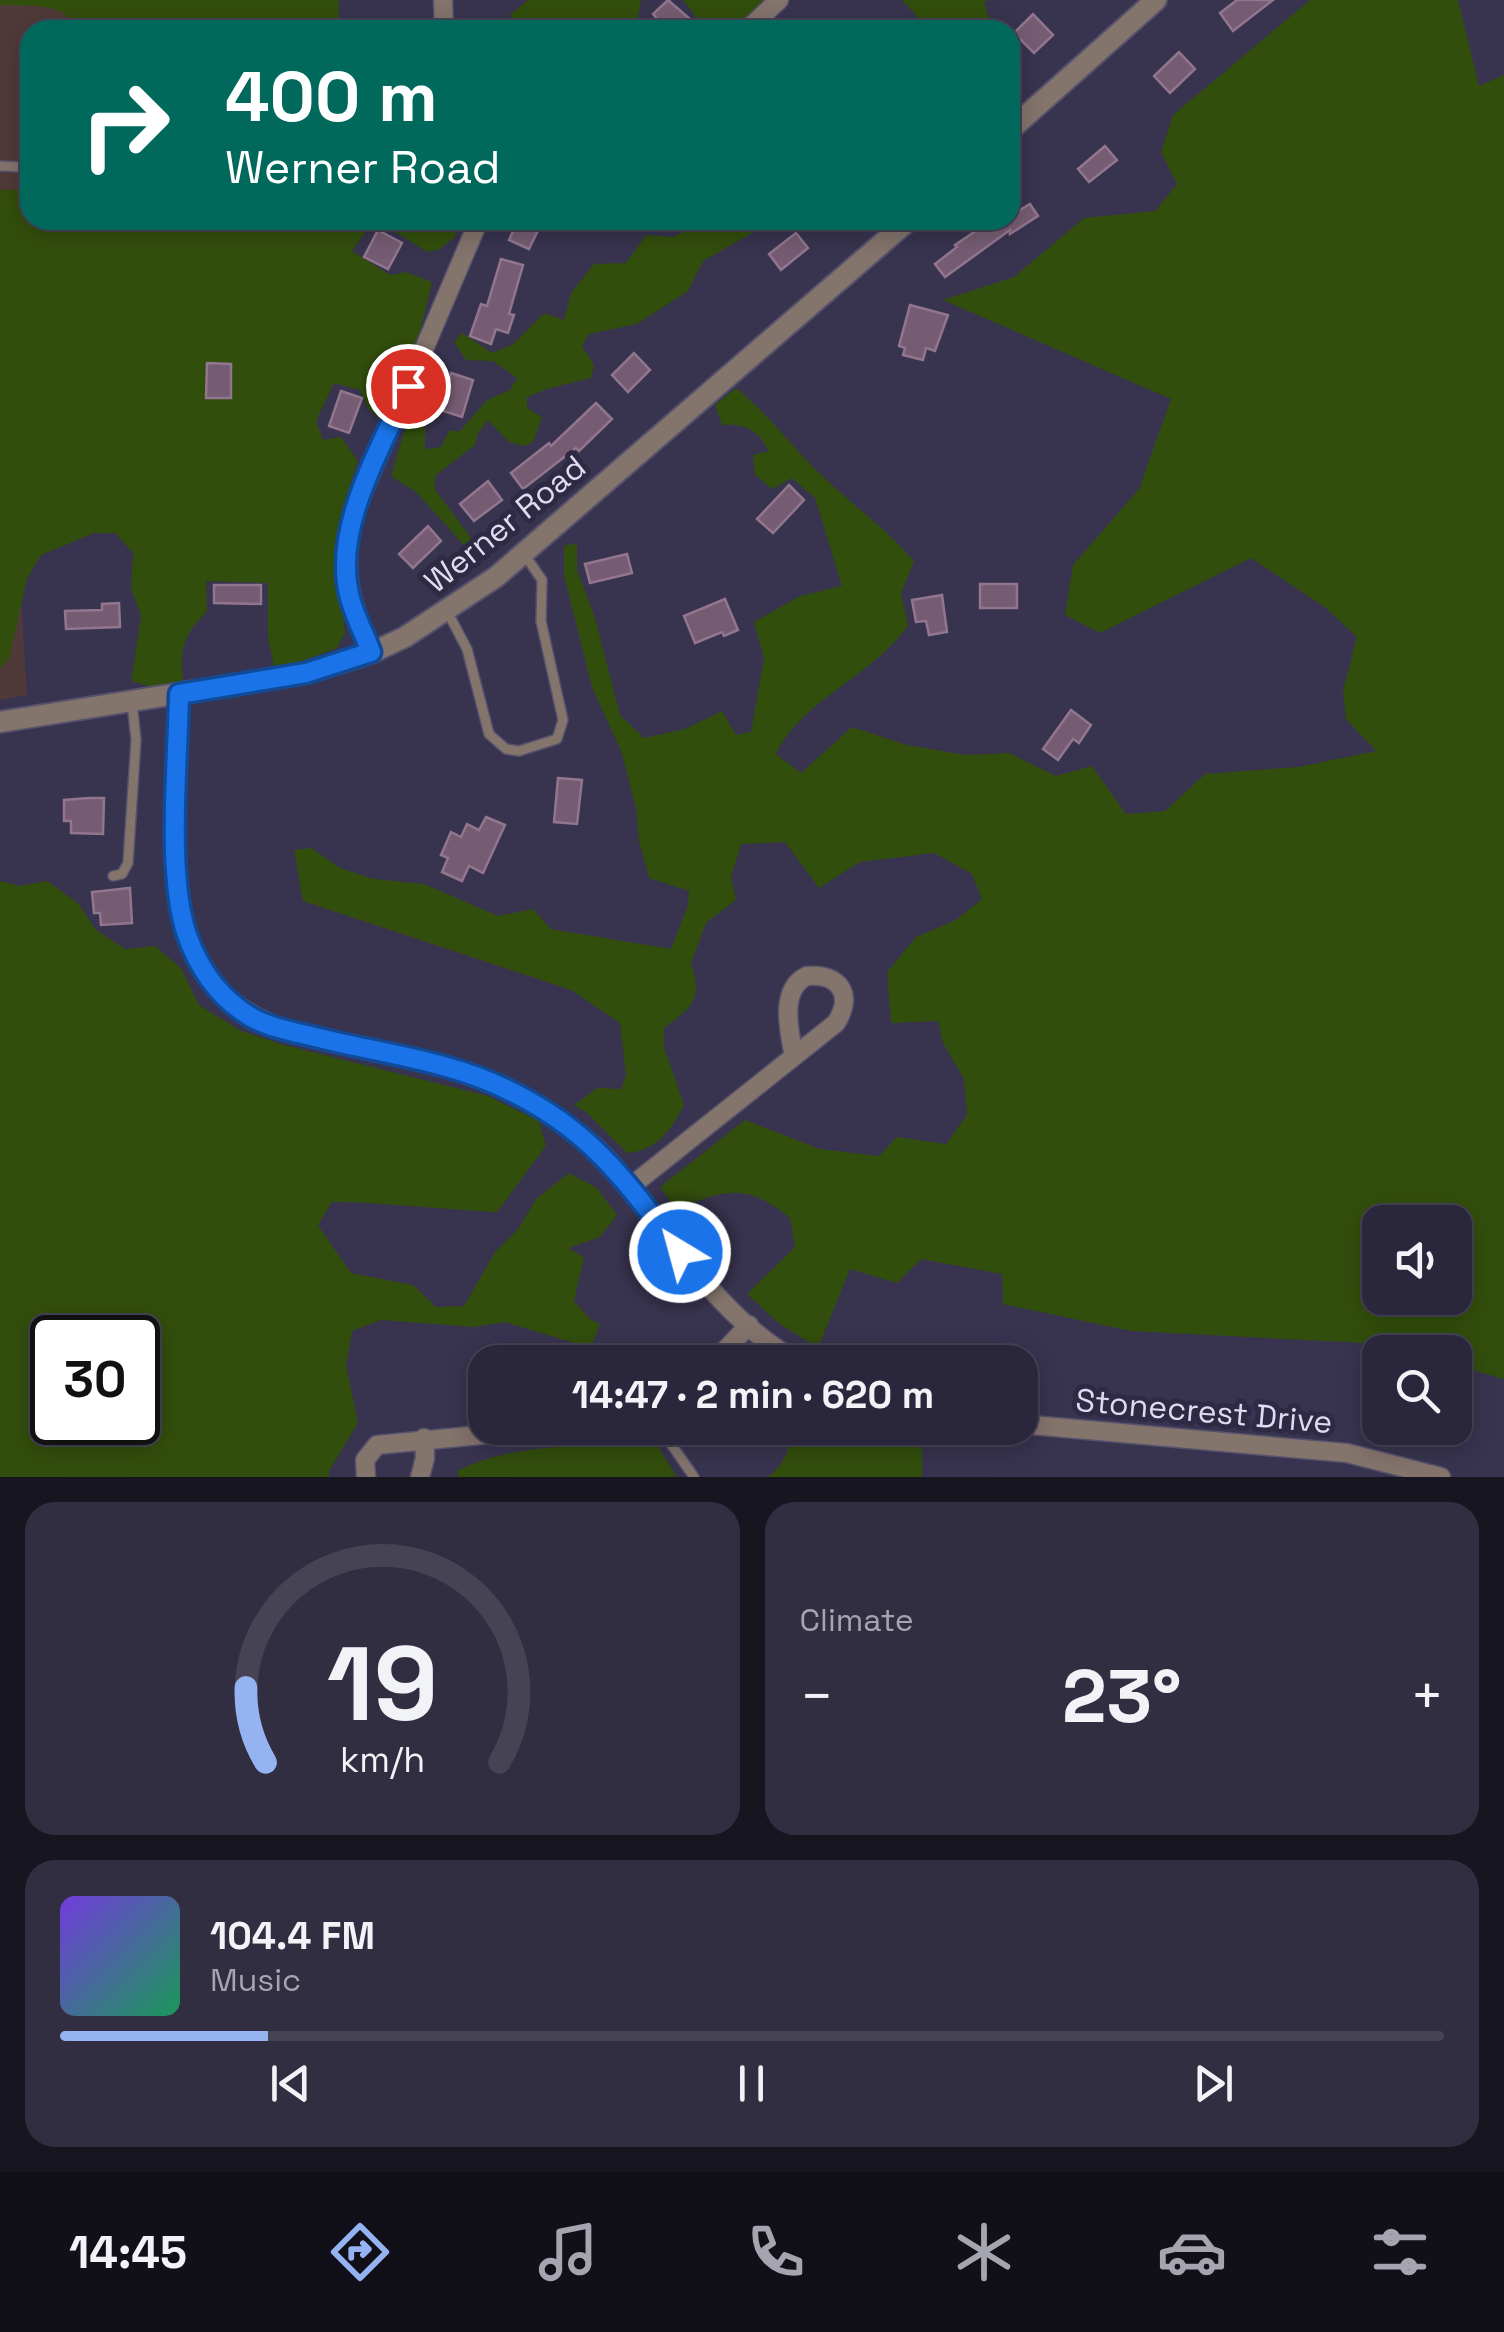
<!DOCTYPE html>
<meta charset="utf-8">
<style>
:root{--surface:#2a263b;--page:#322e42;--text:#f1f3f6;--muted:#a5a5af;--line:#464355;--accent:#95b2f1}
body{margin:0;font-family:"Space Grotesk",sans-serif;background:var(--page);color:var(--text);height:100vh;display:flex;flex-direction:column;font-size:38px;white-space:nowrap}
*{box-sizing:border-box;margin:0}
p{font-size:32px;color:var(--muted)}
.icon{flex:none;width:55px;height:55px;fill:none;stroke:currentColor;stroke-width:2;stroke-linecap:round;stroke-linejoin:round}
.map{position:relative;height:1477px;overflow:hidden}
.details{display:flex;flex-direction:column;gap:25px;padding:25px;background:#171520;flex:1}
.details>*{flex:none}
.hud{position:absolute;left:20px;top:20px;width:1000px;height:210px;border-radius:30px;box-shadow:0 5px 25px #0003,0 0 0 2px var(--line);background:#00695c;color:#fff;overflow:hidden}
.tools{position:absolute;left:1362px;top:1205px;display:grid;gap:20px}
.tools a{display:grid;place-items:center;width:110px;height:110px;border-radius:20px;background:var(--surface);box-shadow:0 5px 25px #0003,0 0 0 2px var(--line);font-size:50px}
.speed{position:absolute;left:30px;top:1315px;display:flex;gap:20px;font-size:50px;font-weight:700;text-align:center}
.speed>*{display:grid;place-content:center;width:130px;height:130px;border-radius:50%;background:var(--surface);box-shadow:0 5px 25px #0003,0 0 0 2px var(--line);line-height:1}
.speed .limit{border:5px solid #111;border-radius:15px;background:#fff;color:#111}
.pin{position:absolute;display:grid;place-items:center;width:85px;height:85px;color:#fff;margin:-42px;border:5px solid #fff;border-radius:50%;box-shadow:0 2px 10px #0007}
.me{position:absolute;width:110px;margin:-55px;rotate:323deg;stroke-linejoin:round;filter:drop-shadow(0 0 8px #0008)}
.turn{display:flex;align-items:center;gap:35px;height:210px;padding:0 40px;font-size:45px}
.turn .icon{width:130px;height:130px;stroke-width:2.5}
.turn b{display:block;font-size:70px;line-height:85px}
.big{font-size:75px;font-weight:800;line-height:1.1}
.details .widget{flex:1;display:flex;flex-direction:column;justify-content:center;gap:15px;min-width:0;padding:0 35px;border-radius:30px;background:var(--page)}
.details .dial{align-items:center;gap:0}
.dial svg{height:260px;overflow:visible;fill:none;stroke:var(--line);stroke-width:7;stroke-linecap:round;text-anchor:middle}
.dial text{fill:var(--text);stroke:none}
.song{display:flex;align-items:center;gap:30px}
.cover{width:120px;height:120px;border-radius:15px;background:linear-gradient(135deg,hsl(260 70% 55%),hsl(150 70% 35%))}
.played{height:10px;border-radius:5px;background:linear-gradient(90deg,var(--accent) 15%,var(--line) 15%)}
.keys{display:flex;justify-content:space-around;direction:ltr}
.heat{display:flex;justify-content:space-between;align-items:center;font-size:55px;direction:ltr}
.details .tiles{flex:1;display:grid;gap:25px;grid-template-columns:1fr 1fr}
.widget:last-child{grid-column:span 2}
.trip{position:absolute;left:468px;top:1345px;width:570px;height:100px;border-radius:30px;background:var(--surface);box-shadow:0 5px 25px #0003,0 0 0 2px var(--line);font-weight:800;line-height:100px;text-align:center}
.menu{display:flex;height:160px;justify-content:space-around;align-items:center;background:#110f18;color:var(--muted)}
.menu .icon{width:70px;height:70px}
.menu .current{color:var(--accent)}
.menu b{font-size:45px;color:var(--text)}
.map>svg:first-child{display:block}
.industrial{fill:#4f3a39}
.green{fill:#324e0c;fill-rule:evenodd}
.building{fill:#765c72;stroke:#91768d;stroke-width:2.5}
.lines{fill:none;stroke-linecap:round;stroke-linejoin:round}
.service-casing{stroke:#56516c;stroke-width:12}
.minor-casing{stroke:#56516c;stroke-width:21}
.tertiary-casing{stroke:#56516c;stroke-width:24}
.service{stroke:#83746c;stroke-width:9}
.minor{stroke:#83746c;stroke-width:18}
.tertiary{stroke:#83746c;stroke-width:20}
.route-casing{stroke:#114b97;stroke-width:25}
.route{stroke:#1a73e8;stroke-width:18}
.labels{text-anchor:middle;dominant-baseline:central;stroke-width:10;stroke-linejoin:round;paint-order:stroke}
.street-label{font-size:32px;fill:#dedcee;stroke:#2e2944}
</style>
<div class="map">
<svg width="1504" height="1477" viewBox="0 0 1504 1477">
<rect width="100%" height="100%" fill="#38334f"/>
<!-- industrial -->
<g class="industrial">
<path d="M0,0h276l-172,30h-74v183l-30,-1z"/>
<path d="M0,265l27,430 -27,5z"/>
</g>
<!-- green -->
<g class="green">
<path d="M0,0h339v25l19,5h-279c-17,-30 -48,-23 -79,-25z"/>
<path d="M528,0h113l-5,30 -124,-3 -1,-13z"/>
<path d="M683,0h82l-30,30h-29z"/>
<path d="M902,0h85l-3,3 10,27h-64z"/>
<path d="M1310,0h148l21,86 25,-11v1304l-49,-14v-13h-42l-29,-8 -253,-13 -128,-27 -1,-30 -81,-15 -24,24 -47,-14 -32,79 -38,-24 -33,-30 48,-47 -5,-29c-45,-36 -64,-28 -114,-9l-16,-22 85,-67 75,29 59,7 18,-19 49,7 21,-29 -3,-36 -21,-36 -5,-22 -47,2 -4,-51 29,-35 40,-17 26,-21 -10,-25 -38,-21 -74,9 -41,26 -34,-46 -44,2 -10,33 5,23 -30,23 -15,40c12,38 2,43 -27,65v19l20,58c-13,26 -27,45 -57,48l-41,-41 -12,-7 23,-17 24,1 5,-14 -6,-52 -49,-33 -268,-89 -9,-51 17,-2 29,20 34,11 50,5 74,32 35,-7 18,20 120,20 17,-44 1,-14 -40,-13 -10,-37 -3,-33 -15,-57 -29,-64 -28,-112v-29l13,-3v27l18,48 25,97 24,23 41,-9 37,-18 14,24 15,-3 13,-74 -10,-36 46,-26 42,-10 -27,-88 -23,-20 -20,11 -17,-14 -2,-20 16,-4c-12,-21 -22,-28 -47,-26l-7,-20 21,-17c30,24 53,55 81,83 32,31 67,56 97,90l-13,32 7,32c-34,51 -105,73 -132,129l25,19 51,-46 55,18 59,10 43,-2 47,23 36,-10 34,48 39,-3 40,-37 93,-7 78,-16 -30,-32 -3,-29 14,-53 -31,-29 -75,-50 -151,75 -35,-18 8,-50 66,-76 32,-90 -228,-99 71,-23 70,-59 71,-7 22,-27 -16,-32 12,-37zM1380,1222h75v76h-75z"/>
<path d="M30,189v31h427l-2,17 -15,12 -13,3 -30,-19 -26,-8 -19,26 38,24 16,-3 26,10 -13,54 -18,26 -5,35 -14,24 -14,-12 -8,-19 -26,-7 -18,38 7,19 18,-3 17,24 -19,59 -2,45 8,68 -8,15 -62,23 -7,-33v-55l-62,-2 1,30c-24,25 -27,37 -24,72l-31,4 -21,-6 10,-65 -10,-28 2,-35 -18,-20h-21l-53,22 -14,24 -18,80 -9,9v-478z"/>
<path d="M687,220h88l-72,41 -15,30 -51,33 -48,10 -7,12 12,19 -3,13 -44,11 -20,8v11l15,9 -9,25 -8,4 -16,-4 -21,-22 -11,15 -2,10 -39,30 -2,13 49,66 -13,-2 -54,-60 -25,-16 17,-57 17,5v25l16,-2 8,-16h11l27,-31 23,-10 7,-12 -24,-17 -27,-1 -12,-18 8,-9 30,20 20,-8 32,-32 20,7 7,-27 23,-29 32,-1 20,-28 26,2 20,-9z"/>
<path d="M0,881l20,5 27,-5 31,22 18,27 29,19 30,-3 26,22 18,37 42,26 43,14 204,51 51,25 7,25 -49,66c-55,-2 -110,-10 -165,-10l-14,23 33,48 62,12 23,22 28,-1 31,-54 23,-23 19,-31 32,-25 28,15 20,27 -17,22 -32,11 16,9 -10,44 16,18 10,5 -8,21 17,17h-34l-1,-19 -69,-21 -32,5 -92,-7 -29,11 -6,34 12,58 -29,48v6h-329zM52,1338h86v84h-86z"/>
<path d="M786,1428h136v49h-154c14,-11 19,-22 23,-38z"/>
<path d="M651,1435l26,42h-218l-2,-6c59,-31 131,-20 194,-36z"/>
</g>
<!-- building -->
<g class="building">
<path d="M668,0l22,19 -12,11h-29l10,-9 -6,-7z"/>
<path d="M1237,0h36l-40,31 -13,-18z"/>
<path d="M1033,14l20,21 -19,18 -20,-20z"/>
<path d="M1179,52l16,17 -25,24 -16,-17z"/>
<path d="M1105,146l12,14 -28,22 -11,-13z"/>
<path d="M1010,194l10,16 10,-6 8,12 -28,18v-4l-65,47 -10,-13 22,-17 -2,-2 37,-25h18z"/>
<path d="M518,220h25l-14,29 -20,-9z"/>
<path d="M378,230l24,13 -14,26 -24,-12z"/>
<path d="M796,233l12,15 -27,22 -12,-16z"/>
<path d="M501,259l22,6 -14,49 5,1 -6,18 -12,-4 -5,15 -21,-8 11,-32 6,2z"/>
<path d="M910,305l38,10 -13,36 -9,-3 -3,12 -20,-5 2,-7 -6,-2z"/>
<path d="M634,353l16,17 -22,22 -16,-17z"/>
<path d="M207,363l24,1v34h-25z"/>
<path d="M451,373l22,7 -11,37 -22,-7z"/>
<path d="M341,391l21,7 -13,35 -20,-7z"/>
<path d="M596,403l16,16 -33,32 -3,-3 -53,41 -12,-16 38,-30 2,3z"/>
<path d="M488,481l14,19 -28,21 -14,-17z"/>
<path d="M789,485l15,15 -31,33 -16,-14z"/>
<path d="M428,526l13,15 -28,27 -14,-14z"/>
<path d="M627,554l5,19 -42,10 -5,-19z"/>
<rect x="980" y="584" width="37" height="24"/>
<path d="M214,585h47v19l-47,-1z"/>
<path d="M942,595l5,37 -18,3 -3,-14 -10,1 -4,-22z"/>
<path d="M725,599l13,31 -14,6 -2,-4 -27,11 -11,-27z"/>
<path d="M119,603l1,24 -54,2 -1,-18 37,-1v-6z"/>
<path d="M1071,710l20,15 -12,18 -6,-4 -15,21 -15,-11z"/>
<path d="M558,778l24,2 -5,44 -23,-2z"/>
<path d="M89,798h15l-1,36 -32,-1v-12h-7v-21z"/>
<path d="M486,817l19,8 -22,48 -14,-7 -7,15 -20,-9 6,-14 -7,-3 10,-23 10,5 6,-13 12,6z"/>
<path d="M130,888l2,35 -31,2 -1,-12h-6l-2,-21z"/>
</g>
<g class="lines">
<!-- service casing -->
<g class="service-casing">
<g id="service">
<path d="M0,166l21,1 9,-5"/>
<path d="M447,611l20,38 22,85 17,15 13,2 38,-12 6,-19 -22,-99 1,-41 -18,-26"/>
<path d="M113,876l9,-2 6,-11 8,-123 -4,-37"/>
<path d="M660,1428l34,49"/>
</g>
</g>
<!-- minor casing -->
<g class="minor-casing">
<g id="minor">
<path d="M443,0l1,30"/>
<path d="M747,30l32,-30"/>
<path d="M371,653c-21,-57 -29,-74 -19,-135l127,-298"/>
<path d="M179,694c-1,69 -10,143 1,211 22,147 172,132 282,166 46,14 87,40 125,69 23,17 42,46 59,68 43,56 90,121 153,154"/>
<path d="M630,1187l206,-164c18,-28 4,-50 -29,-47 -28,13 -18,55 -13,80"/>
<path d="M714,1362l35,-37"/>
<path d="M1020,1424l327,29 94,24"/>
<path d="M366,1477l-1,-17 12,-15 176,-17"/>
<path d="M420,1477l5,-19 -1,-20"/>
</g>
</g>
<!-- tertiary casing -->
<g class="tertiary-casing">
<g id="tertiary">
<path d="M1010,130l146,-130"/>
<path d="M0,722l307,-49 64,-20 34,-16 91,-60 413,-357"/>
</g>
</g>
<!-- service -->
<use href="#service" class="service"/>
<!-- minor -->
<use href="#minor" class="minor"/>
<!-- tertiary -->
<use href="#tertiary" class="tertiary"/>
</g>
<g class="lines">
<!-- route casing -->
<g class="route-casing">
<path id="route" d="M408,386c-26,61 -75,140 -59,208 4,19 15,39 22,58l-65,21 -127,21c-1,67 -13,180 8,241 12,34 32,63 64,82 21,12 49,16 72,22 63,15 131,23 189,53 81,40 115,91 168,160"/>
</g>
<!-- route -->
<use href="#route" class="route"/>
</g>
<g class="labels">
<!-- street labels -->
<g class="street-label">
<text transform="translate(505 524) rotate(-39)">Werner Road</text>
<text transform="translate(1204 1411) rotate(5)">Stonecrest Drive</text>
</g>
</g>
</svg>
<div class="tools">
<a><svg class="icon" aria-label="sound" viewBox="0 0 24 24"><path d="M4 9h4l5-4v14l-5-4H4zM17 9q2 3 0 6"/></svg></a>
<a><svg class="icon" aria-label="search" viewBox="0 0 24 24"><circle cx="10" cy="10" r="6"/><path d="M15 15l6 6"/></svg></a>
</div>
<div class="speed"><div class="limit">30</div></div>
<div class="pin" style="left:408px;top:386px;background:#d93025"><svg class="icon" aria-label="arrive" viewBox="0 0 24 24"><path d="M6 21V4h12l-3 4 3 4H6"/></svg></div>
<svg class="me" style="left:680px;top:1252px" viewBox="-20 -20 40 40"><circle r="17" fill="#1a73e8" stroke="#fff" stroke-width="3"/><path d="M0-11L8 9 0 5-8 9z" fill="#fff"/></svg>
<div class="trip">14:47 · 2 min · 620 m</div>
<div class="hud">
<div class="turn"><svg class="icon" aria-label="right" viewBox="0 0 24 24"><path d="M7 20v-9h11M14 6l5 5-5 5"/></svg><div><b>400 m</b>Werner Road</div></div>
</div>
</div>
<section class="details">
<div class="tiles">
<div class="widget dial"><svg viewBox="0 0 100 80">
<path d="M14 69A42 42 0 1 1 86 69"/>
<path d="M14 69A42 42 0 0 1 8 46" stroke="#95b2f1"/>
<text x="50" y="56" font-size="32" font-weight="700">19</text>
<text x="50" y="72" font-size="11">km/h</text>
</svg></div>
<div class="widget"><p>Climate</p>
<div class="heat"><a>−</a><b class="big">23°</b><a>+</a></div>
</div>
<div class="widget">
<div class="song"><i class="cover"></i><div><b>104.4 FM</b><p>Music</p></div></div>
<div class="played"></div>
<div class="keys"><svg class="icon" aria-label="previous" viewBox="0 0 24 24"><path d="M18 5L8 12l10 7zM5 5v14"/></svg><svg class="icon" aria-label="pause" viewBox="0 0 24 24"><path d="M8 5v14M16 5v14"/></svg><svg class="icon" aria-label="next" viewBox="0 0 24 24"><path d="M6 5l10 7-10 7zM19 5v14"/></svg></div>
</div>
</div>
</section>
<nav class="menu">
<b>14:45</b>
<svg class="icon current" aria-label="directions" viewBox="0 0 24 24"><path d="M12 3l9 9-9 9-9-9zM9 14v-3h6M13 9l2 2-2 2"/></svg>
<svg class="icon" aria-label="music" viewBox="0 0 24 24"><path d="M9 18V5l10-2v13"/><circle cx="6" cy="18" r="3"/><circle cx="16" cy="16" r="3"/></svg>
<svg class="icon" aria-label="phone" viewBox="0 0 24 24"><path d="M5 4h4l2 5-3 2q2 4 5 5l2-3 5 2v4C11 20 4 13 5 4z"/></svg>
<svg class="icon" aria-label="climate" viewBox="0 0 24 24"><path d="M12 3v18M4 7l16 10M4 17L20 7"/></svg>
<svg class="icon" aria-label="car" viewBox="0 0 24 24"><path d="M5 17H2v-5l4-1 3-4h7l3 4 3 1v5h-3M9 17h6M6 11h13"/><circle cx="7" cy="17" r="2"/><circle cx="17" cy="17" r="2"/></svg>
<svg class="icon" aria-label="filters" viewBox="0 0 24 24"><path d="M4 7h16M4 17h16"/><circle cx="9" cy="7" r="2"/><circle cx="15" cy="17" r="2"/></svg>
</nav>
